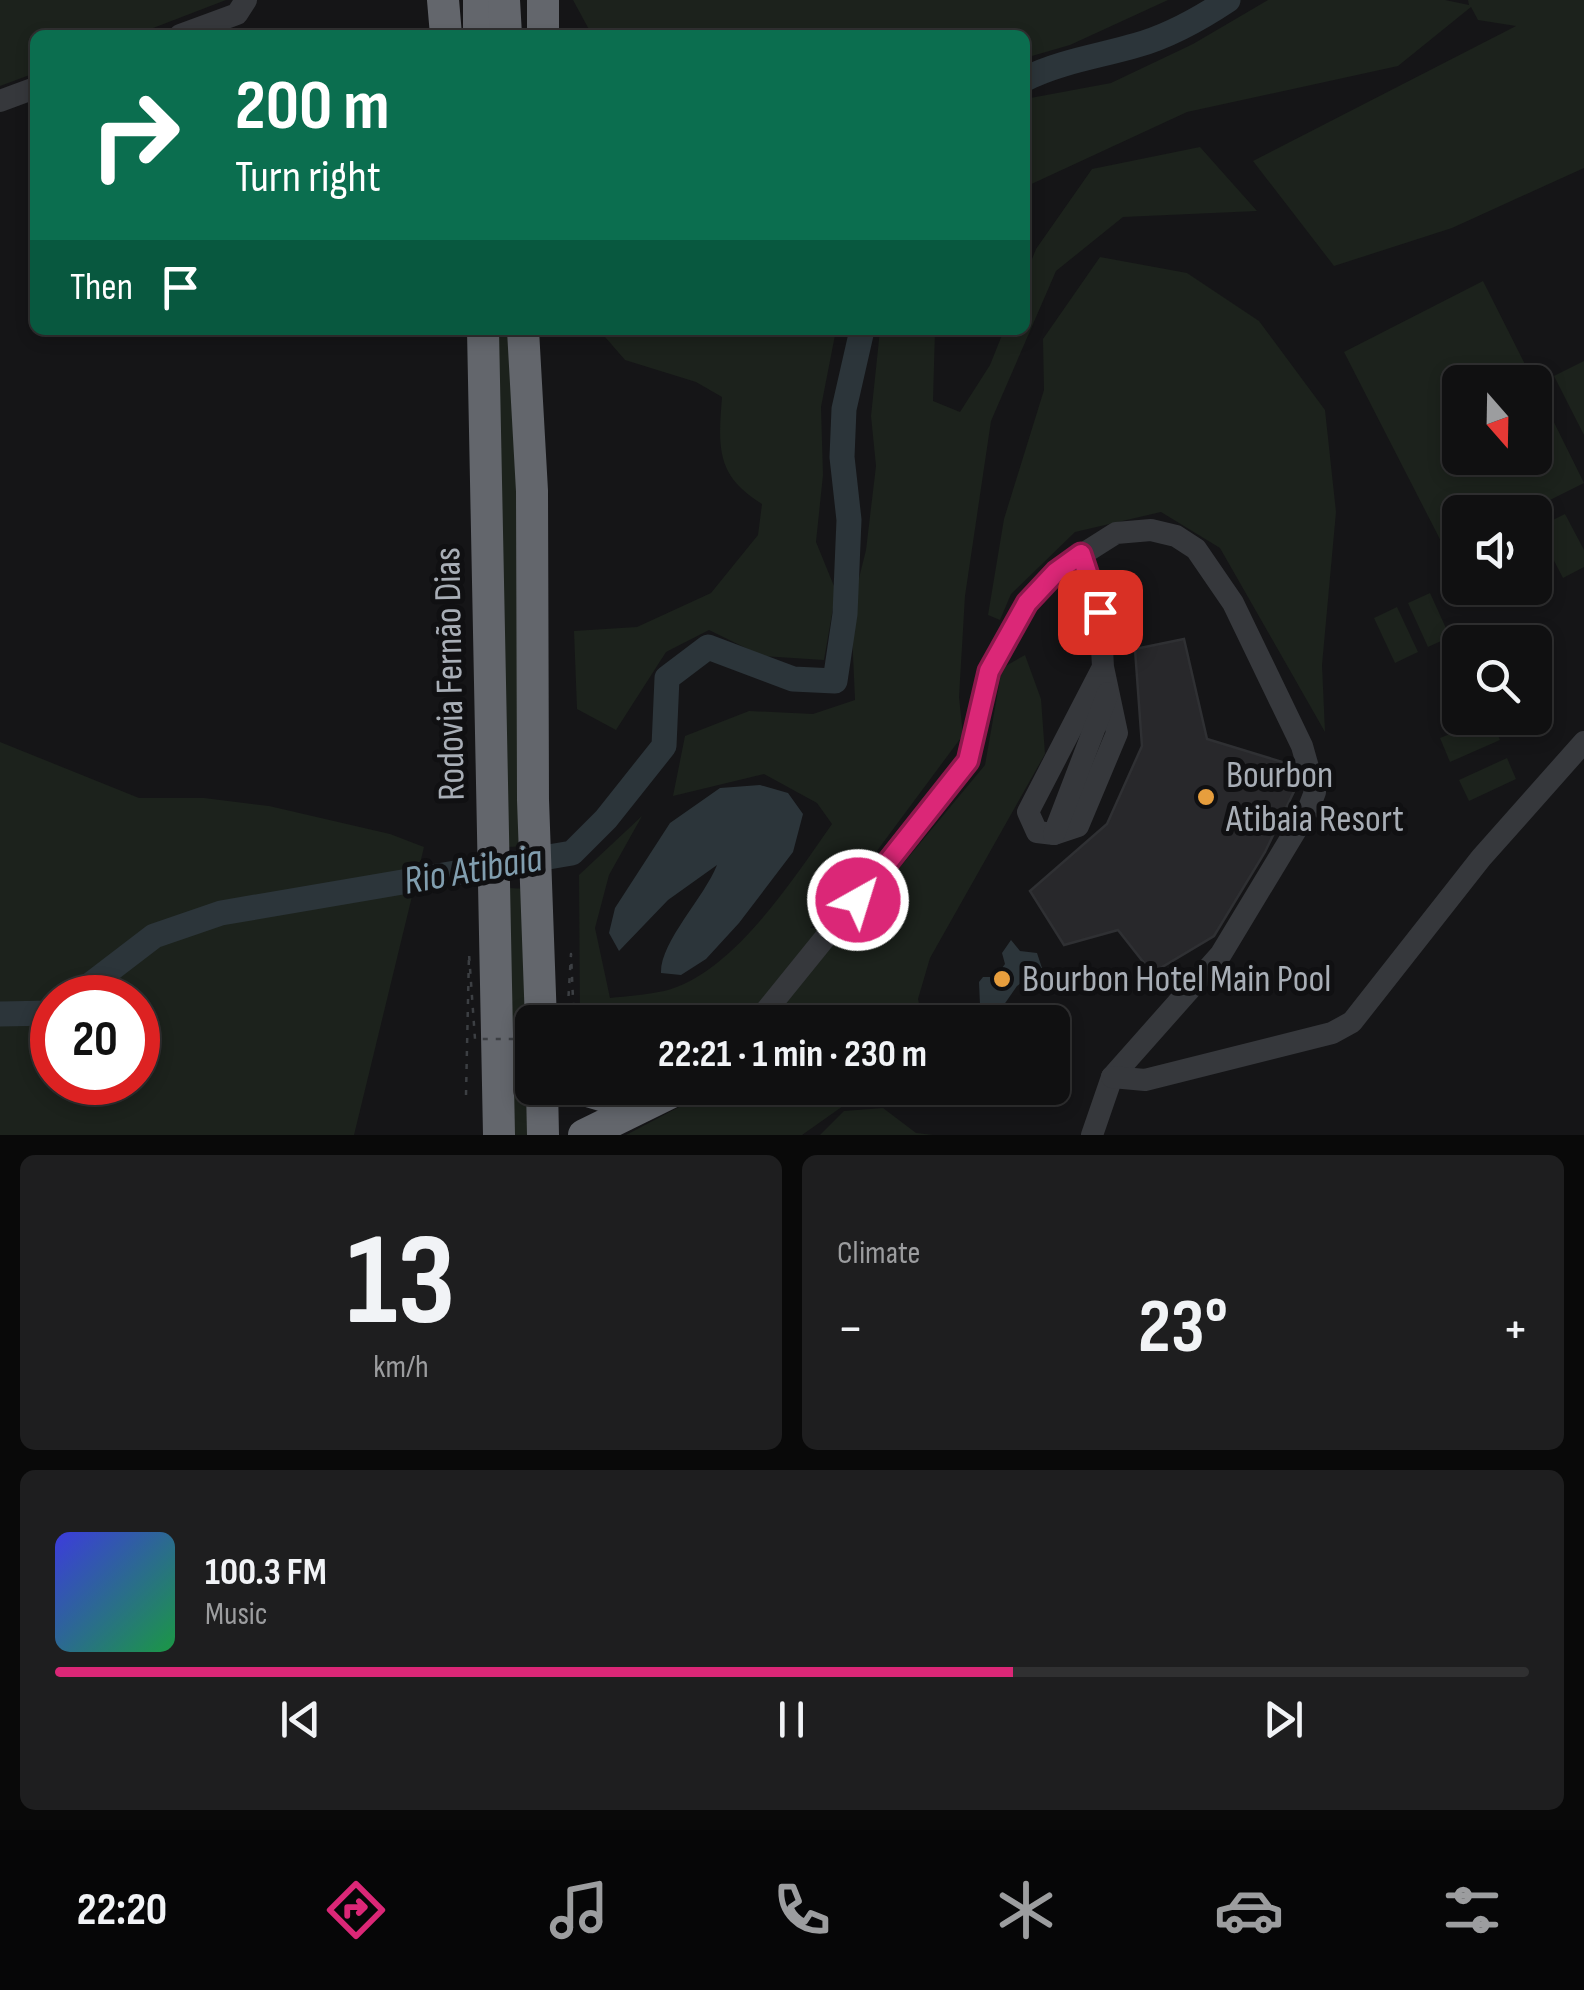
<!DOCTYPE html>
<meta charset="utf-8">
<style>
:root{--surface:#101011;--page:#1e1e1f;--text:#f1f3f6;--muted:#9c9d9f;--line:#303031;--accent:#db2777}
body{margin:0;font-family:"Sofia Sans Condensed",sans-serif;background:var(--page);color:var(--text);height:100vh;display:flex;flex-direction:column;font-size:38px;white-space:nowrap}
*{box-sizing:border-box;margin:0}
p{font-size:32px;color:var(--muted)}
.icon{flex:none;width:55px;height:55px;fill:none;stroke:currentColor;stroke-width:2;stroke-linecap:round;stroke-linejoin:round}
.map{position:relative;height:1135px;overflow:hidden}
.side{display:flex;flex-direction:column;gap:20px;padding:20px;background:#090909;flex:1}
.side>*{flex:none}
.banner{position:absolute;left:30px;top:30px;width:1000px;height:305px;border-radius:15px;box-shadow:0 5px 15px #0003,0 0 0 2px var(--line);background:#0b6e4f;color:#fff;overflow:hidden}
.needle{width:65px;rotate:160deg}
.controls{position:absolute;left:1442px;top:365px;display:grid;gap:20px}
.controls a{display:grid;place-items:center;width:110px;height:110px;border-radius:15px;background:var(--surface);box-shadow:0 5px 15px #0003,0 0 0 2px var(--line);font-size:50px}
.speed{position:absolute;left:30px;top:975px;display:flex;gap:20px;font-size:50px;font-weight:700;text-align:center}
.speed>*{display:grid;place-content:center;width:130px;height:130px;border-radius:50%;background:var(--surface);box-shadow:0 5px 15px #0003,0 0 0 2px var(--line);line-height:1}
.speed .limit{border:15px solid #d22;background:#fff;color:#111}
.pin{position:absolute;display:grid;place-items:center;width:85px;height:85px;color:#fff;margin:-42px;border-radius:20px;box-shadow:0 5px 15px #0006}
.me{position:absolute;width:110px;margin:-55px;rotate:39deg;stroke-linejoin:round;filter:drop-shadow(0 0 8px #0008)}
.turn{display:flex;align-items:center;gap:35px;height:210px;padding:0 40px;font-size:45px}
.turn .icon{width:130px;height:130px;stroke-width:2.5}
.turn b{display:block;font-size:70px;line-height:85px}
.then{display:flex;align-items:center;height:95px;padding:0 40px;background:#0003;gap:20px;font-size:38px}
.big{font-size:75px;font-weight:700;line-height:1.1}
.side .card{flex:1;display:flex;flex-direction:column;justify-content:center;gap:15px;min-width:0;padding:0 35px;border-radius:15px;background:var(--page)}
.side .dial{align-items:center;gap:0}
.dial b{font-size:130px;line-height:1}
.song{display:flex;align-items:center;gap:30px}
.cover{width:120px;height:120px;border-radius:15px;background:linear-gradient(135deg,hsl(240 70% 55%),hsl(140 70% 35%))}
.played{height:10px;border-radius:5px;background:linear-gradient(90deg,var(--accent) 65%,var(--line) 65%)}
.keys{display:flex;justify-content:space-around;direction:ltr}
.heat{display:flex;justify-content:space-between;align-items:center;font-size:55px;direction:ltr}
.side .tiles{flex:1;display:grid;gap:20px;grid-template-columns:1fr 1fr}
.card:last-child{grid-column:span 2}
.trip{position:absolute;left:515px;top:1005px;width:555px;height:100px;border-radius:15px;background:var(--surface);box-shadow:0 5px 15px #0003,0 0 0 2px var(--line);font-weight:700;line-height:100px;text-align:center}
.tab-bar{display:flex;height:160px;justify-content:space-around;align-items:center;background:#060607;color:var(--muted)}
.tab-bar .icon{width:70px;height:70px}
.tab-bar .active{color:var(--accent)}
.tab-bar b{font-size:45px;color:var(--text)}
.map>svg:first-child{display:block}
.green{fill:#1c221c;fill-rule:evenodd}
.water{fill:#2c353a}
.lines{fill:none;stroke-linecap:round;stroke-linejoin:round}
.river{stroke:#2c353a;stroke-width:25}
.building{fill:#28282b;stroke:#2f3033;stroke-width:2.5}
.path{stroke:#3c3f43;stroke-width:2.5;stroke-dasharray:5 8;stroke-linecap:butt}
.minor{stroke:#36383c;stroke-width:22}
.highway{stroke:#63666c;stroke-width:32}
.path-bridge{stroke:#3c3f43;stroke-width:2.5;stroke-dasharray:5 8;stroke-linecap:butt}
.route-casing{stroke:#8e194d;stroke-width:25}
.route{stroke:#db2777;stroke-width:18}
.poi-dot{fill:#e79e3d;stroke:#101012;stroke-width:4}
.labels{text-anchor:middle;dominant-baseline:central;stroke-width:10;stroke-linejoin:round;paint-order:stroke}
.street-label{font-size:38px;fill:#a8aeb6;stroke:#101012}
.poi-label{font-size:38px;fill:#a8aeb6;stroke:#101012;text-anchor:start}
.water-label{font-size:40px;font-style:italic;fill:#819eaf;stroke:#101012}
</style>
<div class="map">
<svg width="1584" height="1135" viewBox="0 0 1584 1135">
<rect width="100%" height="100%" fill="#151517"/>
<!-- green -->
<g class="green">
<path d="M0,0h226l-91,35h-100v38l-35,13z"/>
<path d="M573,0h595l-98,45 -45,13v-23h-433z"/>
<path d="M1268,0h177l24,5 -1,-5h116v168l-132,60 -118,38 -81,-105 263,-135 -38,-6 -7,-13 -73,59 -211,46 -162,75v-88l86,-16 82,-39z"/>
<path d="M1200,147l57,64 -134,6 -67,54 -65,150 -26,175 -6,101 4,38 -124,167 -29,26 28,1 29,-22 118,-142 17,-97 23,-13 16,44 4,55 -115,204 -12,41 5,23h-343l-1,-147 63,-59 -33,59 -14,53 15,70c17,-2 36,-3 54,-7 68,-16 130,-113 168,-167l-15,-21 -53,-29 -91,22 12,-60 64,-25 64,3 42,-14 -4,-90 15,-60 10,-84 -5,-50 9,-86h55l-2,71 27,11 30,-47 14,-35h21v-53l11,-28 56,-80z"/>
<path d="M1100,257l87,16 72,48 66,89 11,102 -14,153 3,67 -105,-184 -59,-36 -86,20 -64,62 -11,26 -12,-5 16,-96 40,-129 -1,-51z"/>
<path d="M1483,281l51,101h-74v76h75v-74l49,99 -58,29h-66v34l-13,7 -103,-201z"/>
<path d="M496,330h21l10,516 -20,1z"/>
<path d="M599,330h237l-15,77 2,68 -7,67 20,49 -12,69 -62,-4 -53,-26 -43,22 -50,78 -39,-21 -3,-78 63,-4 74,-34 47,-58 4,-31c-46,-28 -44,-56 -40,-107l-26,-15 -71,-22z"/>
<path d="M1584,361v74l-30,-59z"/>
<path d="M1565,514l19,36v17l-21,11 -26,-50z"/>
<path d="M1430,593l20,44 -22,10 -20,-44z"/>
<path d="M1397,607l21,45 -23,11 -21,-45z"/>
<path d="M1490,718l10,22 -50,22 -10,-24z"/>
<path d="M0,742l139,56h65l65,8 121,28 34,13 -70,288h-354zM52,998h86v84h-86z"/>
<path d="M1507,758l9,21 -47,22 -10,-21z"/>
<path d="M509,888l18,1 3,246h-21z"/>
<path d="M715,1088h170l4,7 -46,11 -41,29h-176z"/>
<path d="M883,1108l33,25 17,2h-113l24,-24z"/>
</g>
<!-- water -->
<g class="water">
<path d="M760,785l28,8 15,21 -10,38 -54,71 -33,36 -25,16 -20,-2c-1,-31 43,-75 56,-108l-49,35 -49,51 -10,-18 6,-25 55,-85 50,-35z"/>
<path d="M1011,940l9,11 17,2 5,15 -25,18 -25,36h-27l15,-17 -1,-23 4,-5h12l10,-13 -3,-11z"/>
</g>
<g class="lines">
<!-- river -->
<g class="river">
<path d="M1025,79c36,-18 75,-23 112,-34 32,-9 64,-27 91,-45"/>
<path d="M73,998l81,-62 67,-23 351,-60 34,-34 58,-73 3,-68 41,-31 85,32 42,2 10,-67 4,-94 -7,-63 2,-48 18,-79"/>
<path d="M0,1014l52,-1"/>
</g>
</g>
<!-- building -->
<path class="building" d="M1184,639l23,100 85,26 5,20 -32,67 -51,84 -62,37 -34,-43 -54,15 -34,-54 77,-67 35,-78 -7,-97z"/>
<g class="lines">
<!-- path -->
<path class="path" d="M567,1022l4,-68 3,68"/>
<!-- minor -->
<g class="minor">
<path d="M180,35l57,-21 9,-14"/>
<path d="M0,101l35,-13"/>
<path d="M1081,554l19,58 3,55 14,66 -39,93 -24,8 -17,-2 -9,-20 75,-145"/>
<path d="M1054,834l54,-141"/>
<path d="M757,1022l211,-261 21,-90 38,-68 29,-32 60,-38 35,-3 25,6 20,13 37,54 69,143 13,46 -7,18 -87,144 -109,123 -20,58"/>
<path d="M1112,1077l33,3 187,-47 20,-11 129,-164 103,-116"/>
</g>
<!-- highway -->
<g class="highway">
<path d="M443,0l3,35"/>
<path d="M479,0v35"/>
<path d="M504,0l2,35"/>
<path d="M543,35v-35"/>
<path d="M483,330l16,805"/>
<path d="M523,330l9,161 1,309 8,222"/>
<path d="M542,1088l1,47"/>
<path d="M577,1088l34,10 22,-10"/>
<path d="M584,1135l96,-47"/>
</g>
<!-- path-bridge -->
<path class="path-bridge" d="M466,1095l3,-141 6,85h57"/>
</g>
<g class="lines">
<!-- route casing -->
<g class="route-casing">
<path id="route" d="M858,900l110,-139 21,-90 38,-68 29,-31 25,-18 19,58"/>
</g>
<!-- route -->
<use href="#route" class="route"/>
</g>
<!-- markers -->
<g class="poi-dot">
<circle cx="1206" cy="797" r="10"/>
<circle cx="1002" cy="979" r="10"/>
</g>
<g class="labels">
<!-- street labels -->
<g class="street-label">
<text transform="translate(450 674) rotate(-91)">Rodovia Fernão Dias</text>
</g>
<!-- poi labels -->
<g class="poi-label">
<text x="1226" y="775">Bourbon<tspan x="1226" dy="44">Atibaia Resort</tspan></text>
<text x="1022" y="979">Bourbon Hotel Main Pool</text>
</g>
<!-- water labels -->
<g class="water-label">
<text transform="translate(473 870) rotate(-10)">Rio Atibaia</text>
</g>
</g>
</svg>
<div class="controls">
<a><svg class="needle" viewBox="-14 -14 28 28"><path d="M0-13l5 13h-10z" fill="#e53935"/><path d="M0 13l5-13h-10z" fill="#9c9d9f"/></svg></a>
<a><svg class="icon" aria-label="sound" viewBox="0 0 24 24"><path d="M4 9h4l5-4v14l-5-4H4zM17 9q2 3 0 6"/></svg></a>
<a><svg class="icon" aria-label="search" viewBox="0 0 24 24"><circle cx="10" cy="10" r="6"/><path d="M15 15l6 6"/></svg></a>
</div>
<div class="speed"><div class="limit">20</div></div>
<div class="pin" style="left:1100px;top:612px;background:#d93025"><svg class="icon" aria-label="arrive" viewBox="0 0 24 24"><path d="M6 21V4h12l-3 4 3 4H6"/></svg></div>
<svg class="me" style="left:858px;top:900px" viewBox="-20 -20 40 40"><circle r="17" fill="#db2777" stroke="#fff" stroke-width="3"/><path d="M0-11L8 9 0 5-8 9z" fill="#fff"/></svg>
<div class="trip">22:21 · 1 min · 230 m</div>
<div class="banner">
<div class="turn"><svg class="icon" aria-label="right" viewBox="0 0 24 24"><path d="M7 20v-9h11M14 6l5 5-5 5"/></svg><div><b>200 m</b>Turn right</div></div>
<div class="then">Then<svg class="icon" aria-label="arrive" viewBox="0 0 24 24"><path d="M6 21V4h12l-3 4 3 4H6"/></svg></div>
</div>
</div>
<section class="side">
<div class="tiles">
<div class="card dial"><b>13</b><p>km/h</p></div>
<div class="card"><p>Climate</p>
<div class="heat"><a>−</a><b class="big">23°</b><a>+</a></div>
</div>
<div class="card">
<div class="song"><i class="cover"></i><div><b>100.3 FM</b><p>Music</p></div></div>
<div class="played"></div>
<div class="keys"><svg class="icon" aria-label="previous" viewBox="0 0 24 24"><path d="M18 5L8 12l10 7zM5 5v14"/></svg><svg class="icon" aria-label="pause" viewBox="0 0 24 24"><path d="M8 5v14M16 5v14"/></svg><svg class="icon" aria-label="next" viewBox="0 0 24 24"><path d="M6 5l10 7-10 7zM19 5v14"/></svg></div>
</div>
</div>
</section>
<nav class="tab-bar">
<b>22:20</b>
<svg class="icon active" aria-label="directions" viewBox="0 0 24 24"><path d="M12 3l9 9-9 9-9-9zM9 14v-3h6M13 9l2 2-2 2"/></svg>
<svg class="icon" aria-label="music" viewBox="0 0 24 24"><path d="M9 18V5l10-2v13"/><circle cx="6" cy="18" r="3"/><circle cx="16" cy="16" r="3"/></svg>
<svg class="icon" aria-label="phone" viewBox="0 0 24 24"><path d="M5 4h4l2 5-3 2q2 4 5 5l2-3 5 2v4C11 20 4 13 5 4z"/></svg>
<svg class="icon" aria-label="climate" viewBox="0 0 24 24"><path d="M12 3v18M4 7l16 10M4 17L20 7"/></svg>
<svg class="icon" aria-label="car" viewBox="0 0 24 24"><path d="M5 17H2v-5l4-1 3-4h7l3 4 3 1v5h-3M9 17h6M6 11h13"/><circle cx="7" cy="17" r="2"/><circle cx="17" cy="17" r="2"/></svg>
<svg class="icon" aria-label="filters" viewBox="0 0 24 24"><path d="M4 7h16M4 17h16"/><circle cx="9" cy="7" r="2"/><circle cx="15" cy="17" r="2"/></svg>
</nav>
